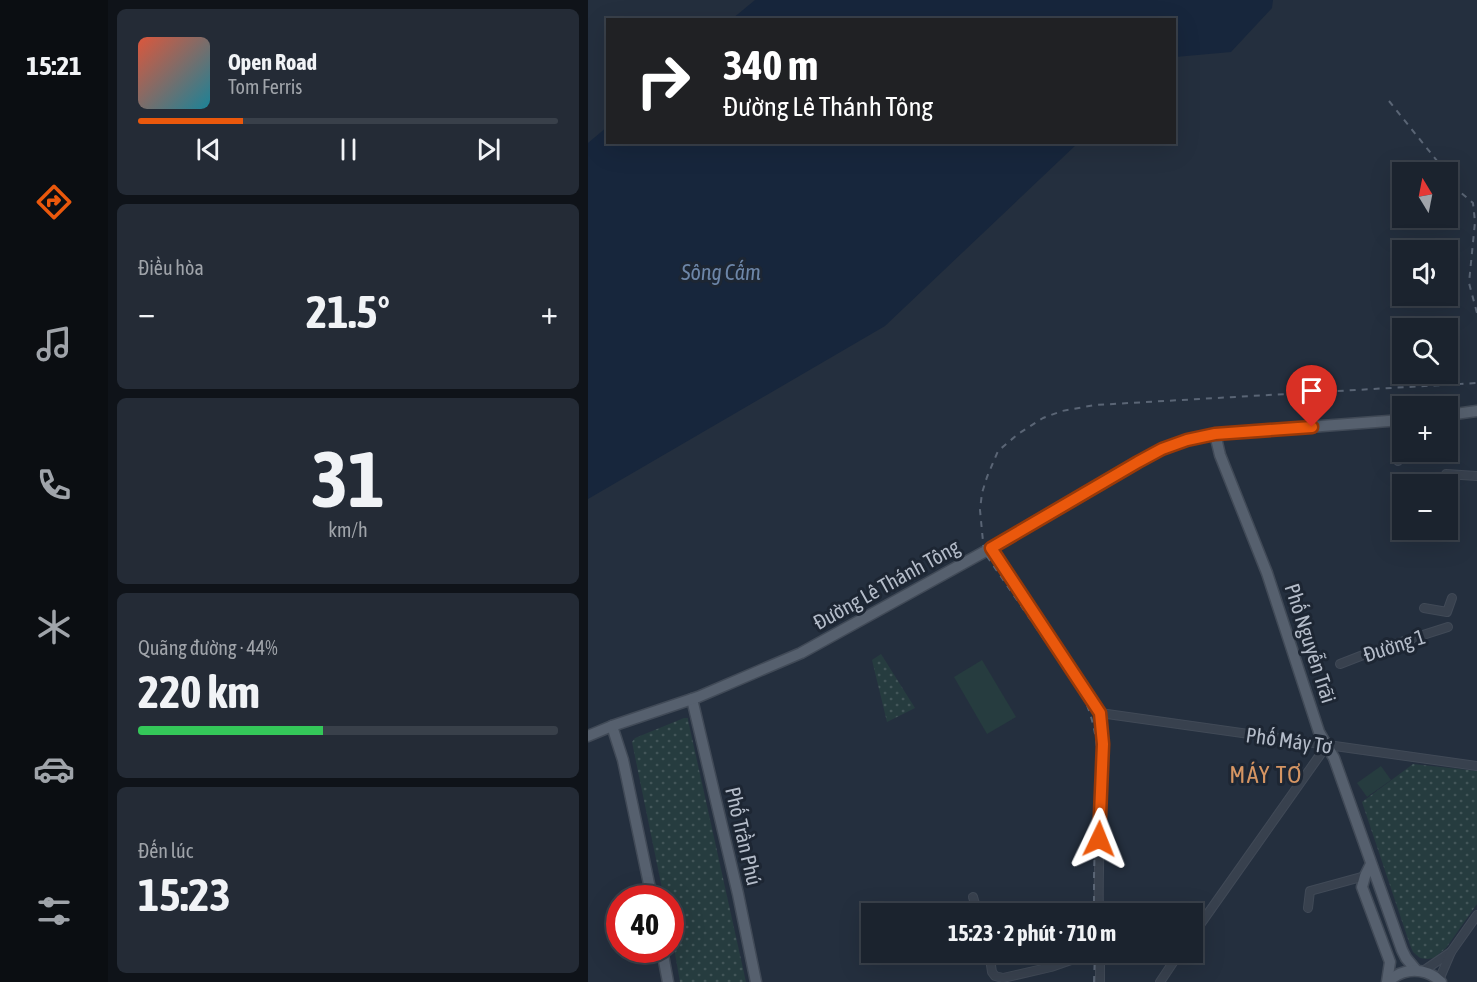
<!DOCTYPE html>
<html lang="vi">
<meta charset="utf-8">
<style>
:root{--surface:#1b232e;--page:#242b36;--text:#f1f3f6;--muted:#a0a4aa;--line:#39404a;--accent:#ea580c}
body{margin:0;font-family:"Asap Condensed",sans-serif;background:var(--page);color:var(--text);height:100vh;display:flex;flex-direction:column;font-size:22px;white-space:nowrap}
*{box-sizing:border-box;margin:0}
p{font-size:20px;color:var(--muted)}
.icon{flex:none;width:33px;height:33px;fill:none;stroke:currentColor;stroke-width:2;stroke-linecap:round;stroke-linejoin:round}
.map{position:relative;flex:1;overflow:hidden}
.sheet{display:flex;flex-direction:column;gap:9px;padding:9px;background:#0f1319;width:480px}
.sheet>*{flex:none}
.top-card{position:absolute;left:18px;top:18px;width:570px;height:126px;border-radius:0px;box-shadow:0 6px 24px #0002,0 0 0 2px var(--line);background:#202124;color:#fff;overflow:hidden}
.needle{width:39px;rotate:350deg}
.buttons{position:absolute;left:804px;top:162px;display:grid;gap:12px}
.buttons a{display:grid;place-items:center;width:66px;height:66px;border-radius:0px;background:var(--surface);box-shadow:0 6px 24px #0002,0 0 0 2px var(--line);font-size:30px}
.speed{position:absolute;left:18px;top:885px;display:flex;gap:12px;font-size:30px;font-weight:700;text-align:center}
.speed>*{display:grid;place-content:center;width:78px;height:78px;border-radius:50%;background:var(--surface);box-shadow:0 6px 24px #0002,0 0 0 2px var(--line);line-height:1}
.speed .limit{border:9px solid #d22;background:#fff;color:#111}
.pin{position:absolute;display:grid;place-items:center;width:51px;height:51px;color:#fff;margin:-62px -26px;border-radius:50% 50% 50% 0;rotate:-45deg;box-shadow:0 0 6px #0007}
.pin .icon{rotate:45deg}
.me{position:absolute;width:66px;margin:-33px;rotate:2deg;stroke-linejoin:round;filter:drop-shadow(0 0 4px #0008)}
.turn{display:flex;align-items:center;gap:21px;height:126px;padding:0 18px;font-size:27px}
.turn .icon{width:78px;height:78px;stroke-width:2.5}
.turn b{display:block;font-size:42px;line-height:51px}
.big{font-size:45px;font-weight:700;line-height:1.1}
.sheet .widget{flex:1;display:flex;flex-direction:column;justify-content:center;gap:9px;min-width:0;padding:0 21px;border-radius:9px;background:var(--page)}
.sheet .dial{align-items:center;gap:0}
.dial b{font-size:78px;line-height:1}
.song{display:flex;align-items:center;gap:18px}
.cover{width:72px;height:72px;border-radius:9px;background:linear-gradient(135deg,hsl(10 70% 55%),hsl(190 70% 35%))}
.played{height:6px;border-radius:3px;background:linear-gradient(90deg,var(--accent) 25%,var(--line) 25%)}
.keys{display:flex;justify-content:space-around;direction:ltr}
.heat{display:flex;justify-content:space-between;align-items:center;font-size:33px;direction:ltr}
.charge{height:9px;border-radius:4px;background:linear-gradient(90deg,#34c759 44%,var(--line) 0)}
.trip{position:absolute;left:273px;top:903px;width:342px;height:60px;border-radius:0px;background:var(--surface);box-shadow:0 6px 24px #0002,0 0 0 2px var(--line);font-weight:700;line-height:60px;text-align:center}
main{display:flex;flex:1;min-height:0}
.dock{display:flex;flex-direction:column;width:108px;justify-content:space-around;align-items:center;background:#0b0e12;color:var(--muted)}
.dock .icon{width:42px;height:42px}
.dock .on{color:var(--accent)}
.dock b{font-size:27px;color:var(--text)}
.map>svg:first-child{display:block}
.park{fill:url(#park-dots)}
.pitch{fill:#263c3f}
.water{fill:#17263c}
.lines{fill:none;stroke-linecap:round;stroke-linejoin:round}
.minor-casing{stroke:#414a57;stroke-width:10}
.major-casing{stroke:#414a57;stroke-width:13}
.minor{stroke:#38414e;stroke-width:8}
.major{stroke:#56606e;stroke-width:10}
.rail{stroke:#5a6575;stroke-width:2;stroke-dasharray:6 6;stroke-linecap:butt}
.route-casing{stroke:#983908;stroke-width:15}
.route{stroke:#ea580c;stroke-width:10}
.labels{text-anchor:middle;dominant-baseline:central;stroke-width:6;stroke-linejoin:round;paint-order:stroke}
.street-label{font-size:21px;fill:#b4bcc9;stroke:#1d2633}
.water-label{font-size:22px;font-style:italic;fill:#6d86a8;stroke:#1d2633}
.quarter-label{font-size:24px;letter-spacing:1.5px;fill:#d59563;stroke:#1d2633}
</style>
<main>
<nav class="dock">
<b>15:21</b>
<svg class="icon on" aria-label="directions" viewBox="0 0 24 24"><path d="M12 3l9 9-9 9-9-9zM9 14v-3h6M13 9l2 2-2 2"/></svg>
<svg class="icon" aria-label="music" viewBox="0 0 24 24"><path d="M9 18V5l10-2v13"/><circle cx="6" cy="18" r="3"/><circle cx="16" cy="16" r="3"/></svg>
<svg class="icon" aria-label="phone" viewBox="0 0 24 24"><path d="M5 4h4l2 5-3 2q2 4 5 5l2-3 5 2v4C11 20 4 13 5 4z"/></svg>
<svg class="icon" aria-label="climate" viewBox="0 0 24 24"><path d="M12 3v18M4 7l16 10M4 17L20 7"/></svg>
<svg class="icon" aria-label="car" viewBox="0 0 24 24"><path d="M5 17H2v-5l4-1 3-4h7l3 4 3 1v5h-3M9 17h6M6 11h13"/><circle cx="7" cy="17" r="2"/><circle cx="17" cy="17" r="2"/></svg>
<svg class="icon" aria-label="filters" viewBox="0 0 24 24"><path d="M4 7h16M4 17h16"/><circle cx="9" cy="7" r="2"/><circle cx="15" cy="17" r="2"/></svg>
</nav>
<section class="sheet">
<div class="widget">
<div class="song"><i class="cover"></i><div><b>Open Road</b><p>Tom Ferris</p></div></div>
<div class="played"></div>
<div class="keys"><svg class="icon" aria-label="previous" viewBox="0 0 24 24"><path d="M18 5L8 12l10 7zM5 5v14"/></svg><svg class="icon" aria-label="pause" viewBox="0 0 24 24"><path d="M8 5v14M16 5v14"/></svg><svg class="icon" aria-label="next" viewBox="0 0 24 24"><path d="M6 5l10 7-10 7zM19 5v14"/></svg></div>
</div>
<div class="widget"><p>Điều hòa</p>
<div class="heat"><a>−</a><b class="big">21.5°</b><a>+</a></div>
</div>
<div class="widget dial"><b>31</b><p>km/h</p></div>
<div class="widget"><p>Quãng đường · 44%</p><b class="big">220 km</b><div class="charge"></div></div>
<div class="widget"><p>Đến lúc</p><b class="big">15:23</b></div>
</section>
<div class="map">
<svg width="889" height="982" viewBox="0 0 889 982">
<defs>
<pattern id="park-dots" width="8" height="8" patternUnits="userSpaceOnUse" patternTransform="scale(1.5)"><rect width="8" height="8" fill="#263c3f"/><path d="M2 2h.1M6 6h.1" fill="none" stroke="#435659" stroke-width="1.8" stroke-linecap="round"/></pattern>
</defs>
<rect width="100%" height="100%" fill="#242f3e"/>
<!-- park -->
<g class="park">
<path d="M293,654l34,54 -28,14 -15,-62z"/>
<path d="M96,718h4v2l58,262h-66l-9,-51 -1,-33h-6l-32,-156 3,-4z"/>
<path d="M825,764l64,7v133l-31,44 -12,10 -7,1 -7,-1 -7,-6 -3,-7 -48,-143z"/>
</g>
<!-- pitch -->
<g class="pitch">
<path d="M394,660l34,57 -29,17 -33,-57z"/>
<path d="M793,766l10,14 -24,17 -10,-14z"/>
</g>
<!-- water -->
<g class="water">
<path d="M167,0h518l-1,8 -41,44 -56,5 -1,-37 -442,-1z"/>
<path d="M19,127l1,15 470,1 -193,183 -297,173v-356z"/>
</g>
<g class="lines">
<!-- minor casing -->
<g class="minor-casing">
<g id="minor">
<path d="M807,421l3,40"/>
<path d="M858,474l31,2"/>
<path d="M403,548l109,165c5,66 -3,134 -1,201"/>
<path d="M836,608l23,4 5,-14"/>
<path d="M752,664l36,-14 72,-23"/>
<path d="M512,713l377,53"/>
<path d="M385,897l5,17"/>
<path d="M720,908l2,-17 55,-15"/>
<path d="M604,936l135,-191"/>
<path d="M401,952l3,20 3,4 8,2 48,-11 43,-15"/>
<path d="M512,952v30"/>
<path d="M835,971l28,-19"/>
<path d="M851,980l12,-28 26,-37"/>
<path d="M572,982l20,-30"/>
</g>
</g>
<!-- major casing -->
<g class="major-casing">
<g id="major">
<path d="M860,415l29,-4"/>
<path d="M627,434l5,21 47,118 52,159 15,26 68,192 4,8 10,12"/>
<path d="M104,699l46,195 18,88"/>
<path d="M24,726l11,34 29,138"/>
<path d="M0,736l24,-10 86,-29 103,-44 183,-101 154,-90 24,-13 25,-9 28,-6 187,-14"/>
<path d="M783,864l-6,12 -3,11 28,75 -3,20"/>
<path d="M74,950l6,32"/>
<path d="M800,982c15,-15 38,-15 53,0"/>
</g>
</g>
<!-- minor -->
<use href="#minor" class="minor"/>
<!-- major -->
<use href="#major" class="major"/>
<!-- rail -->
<g class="rail">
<path d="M801,101l57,71"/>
<path d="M860,174l11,17 14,12 2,19 -6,61 8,30"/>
<path d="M506,914v-37l3,-129c-2,-19 -6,-35 -14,-52l-99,-144 -4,-42 2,-17 5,-16 11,-26 20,-17 25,-16 19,-7 33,-6 382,-22"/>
<path d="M506,982l1,-30"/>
</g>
</g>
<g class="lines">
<!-- route casing -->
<g class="route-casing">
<path id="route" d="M511,839l4,-95 -3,-31 -109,-165 147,-86 24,-13 25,-9 28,-6 97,-7"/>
</g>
<!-- route -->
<use href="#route" class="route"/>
</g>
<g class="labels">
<!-- street labels -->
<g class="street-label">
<text transform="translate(298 584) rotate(-29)">Đường Lê Thánh Tông</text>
<text transform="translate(723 643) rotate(72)">Phố Nguyễn Trãi</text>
<text transform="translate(806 645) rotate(-18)">Đường 1</text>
<text transform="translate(701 740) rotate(8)">Phố Máy Tơ</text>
<text transform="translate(156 836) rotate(77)">Phố Trần Phú</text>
</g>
<!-- water labels -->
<g class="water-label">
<text x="133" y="272">Sông Cấm</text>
</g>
<!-- quarter labels -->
<g class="quarter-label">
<text x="678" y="774">MÁY TƠ</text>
</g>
</g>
</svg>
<div class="buttons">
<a><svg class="needle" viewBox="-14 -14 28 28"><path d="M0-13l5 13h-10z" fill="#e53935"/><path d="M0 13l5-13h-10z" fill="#a0a4aa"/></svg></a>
<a><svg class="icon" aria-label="sound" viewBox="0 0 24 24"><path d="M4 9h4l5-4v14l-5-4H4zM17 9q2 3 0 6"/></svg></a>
<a><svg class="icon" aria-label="search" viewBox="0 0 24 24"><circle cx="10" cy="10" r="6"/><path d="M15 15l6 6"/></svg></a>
<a>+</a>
<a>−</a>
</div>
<div class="speed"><div class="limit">40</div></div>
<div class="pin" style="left:724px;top:427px;background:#d93025"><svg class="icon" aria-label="arrive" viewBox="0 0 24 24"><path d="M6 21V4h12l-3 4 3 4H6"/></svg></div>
<svg class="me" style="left:511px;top:839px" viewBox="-20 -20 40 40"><path d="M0-17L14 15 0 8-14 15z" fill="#ea580c" stroke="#fff" stroke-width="4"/></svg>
<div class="trip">15:23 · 2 phút · 710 m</div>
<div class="top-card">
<div class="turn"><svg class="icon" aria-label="right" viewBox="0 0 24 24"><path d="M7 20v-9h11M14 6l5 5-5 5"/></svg><div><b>340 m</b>Đường Lê Thánh Tông</div></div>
</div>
</div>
</main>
